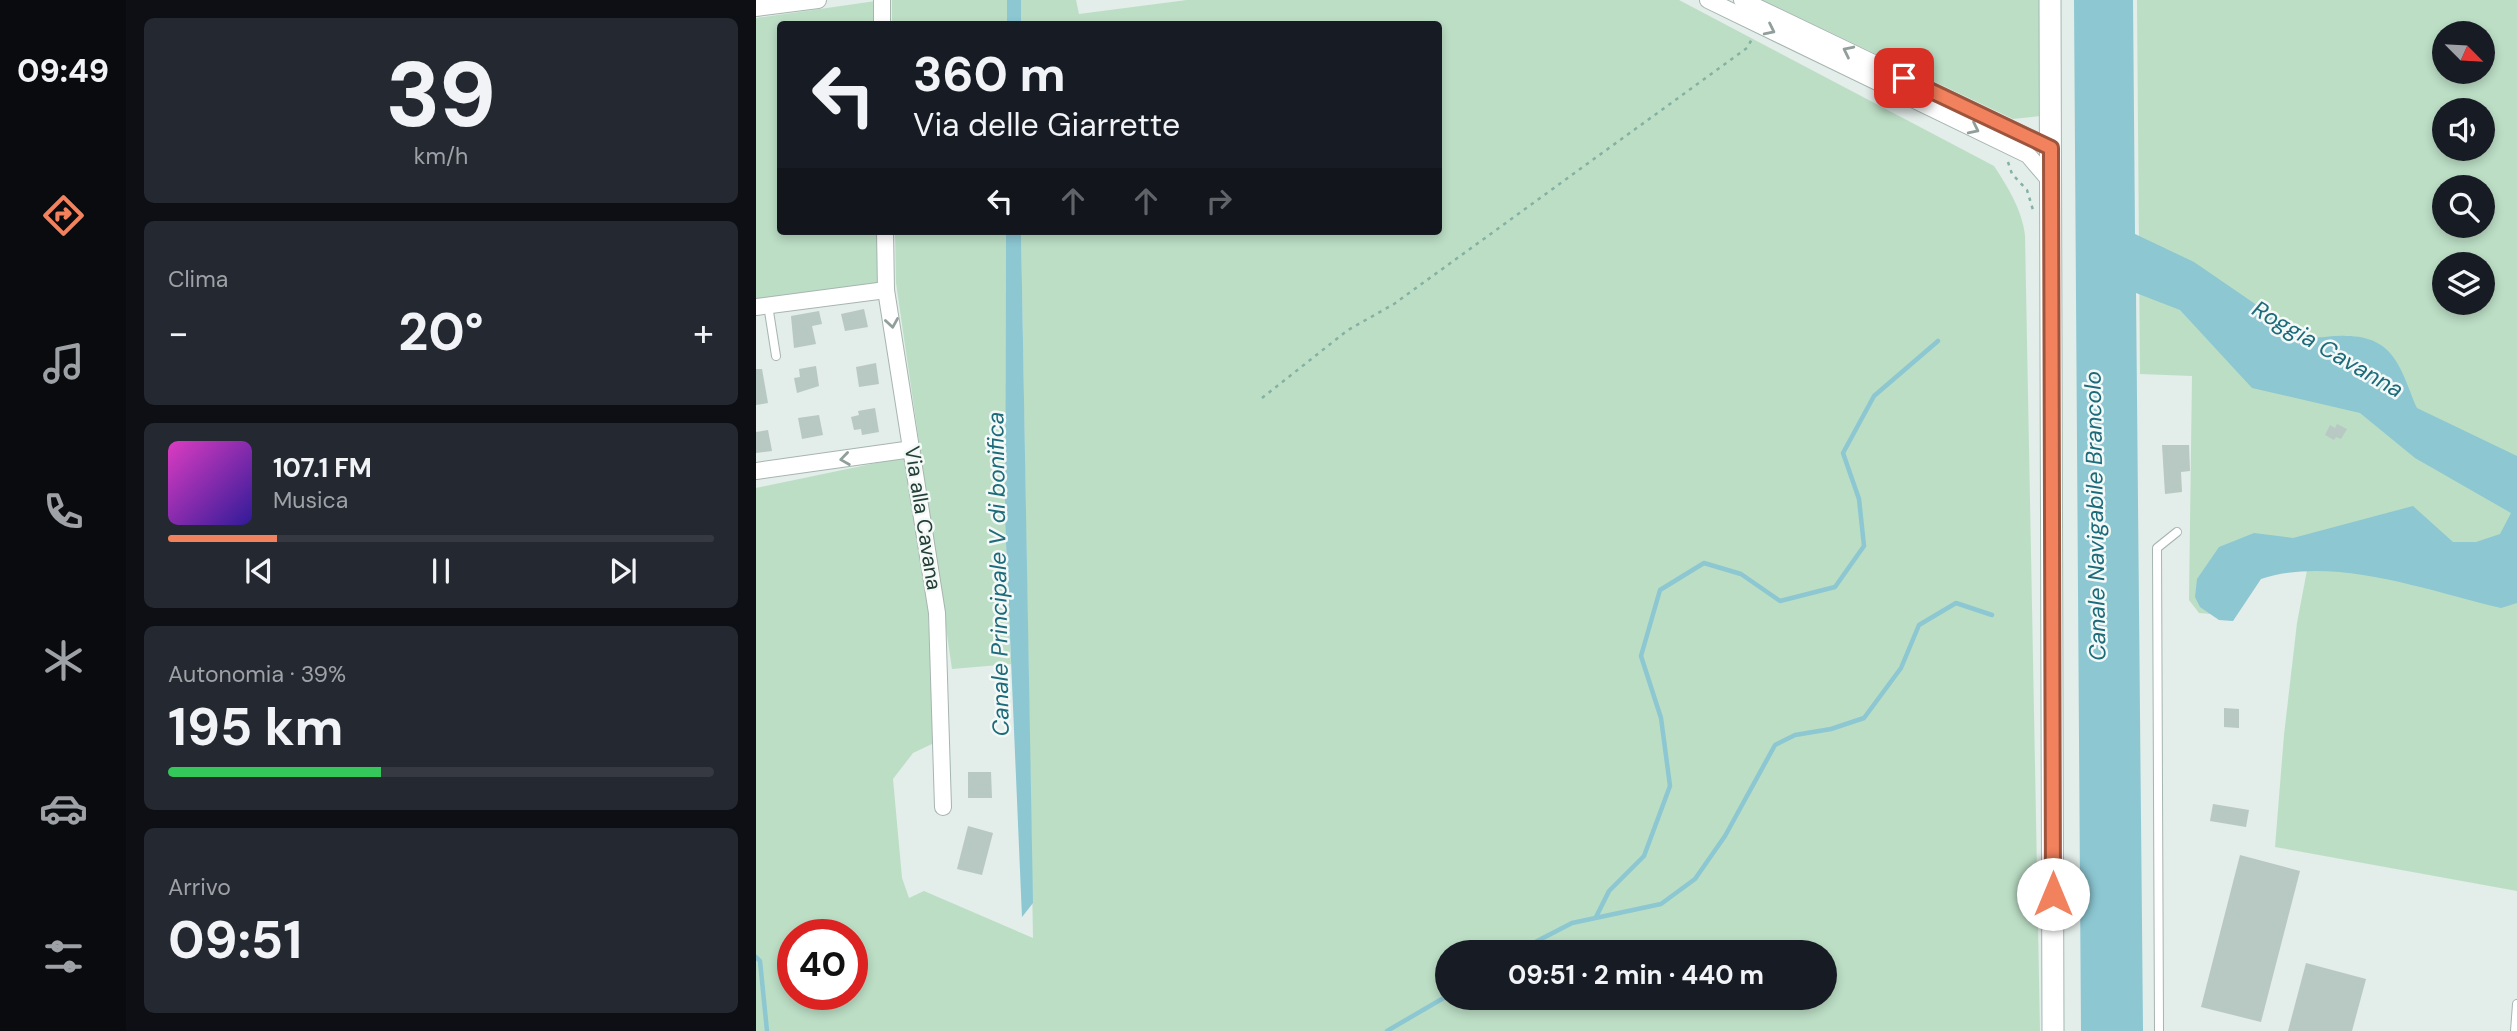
<!DOCTYPE html>
<html lang="it">
<meta charset="utf-8">
<style>
:root{--surface:#171b24;--page:#242831;--text:#f1f3f6;--muted:#9ea1a6;--line:#363941;--accent:#f2815d}
body{margin:0;font-family:"DM Sans",sans-serif;background:var(--page);color:var(--text);height:100vh;display:flex;flex-direction:column;font-size:26px;white-space:nowrap}
*{box-sizing:border-box;margin:0}
p{font-size:23px;color:var(--muted)}
.icon{flex:none;width:38px;height:38px;fill:none;stroke:currentColor;stroke-width:2;stroke-linecap:round;stroke-linejoin:round}
.map{position:relative;flex:1;overflow:hidden}
.sheet{display:flex;flex-direction:column;gap:18px;padding:18px;background:#0d0f14;width:630px}
.sheet>*{flex:none}
.top-card{position:absolute;left:21px;top:21px;width:665px;height:214px;border-radius:7px;box-shadow:0 4px 10px #0003;background:#171b24;color:var(--text);overflow:hidden}
.needle{width:46px;rotate:114deg}
.buttons{position:absolute;left:1676px;top:21px;display:grid;gap:14px}
.buttons a{display:grid;place-items:center;width:63px;height:63px;border-radius:50%;background:var(--surface);box-shadow:0 4px 10px #0003;font-size:35px}
.speed{position:absolute;left:21px;top:919px;display:flex;gap:14px;font-size:35px;font-weight:700;text-align:center}
.speed>*{display:grid;place-content:center;width:91px;height:91px;border-radius:50%;background:var(--surface);box-shadow:0 4px 10px #0003;line-height:1}
.speed .limit{border:10px solid #d22;background:#fff;color:#111}
.pin{position:absolute;display:grid;place-items:center;width:60px;height:60px;color:#fff;margin:-30px;border-radius:14px;box-shadow:0 4px 10px #0006}
.me{position:absolute;width:77px;margin:-38px;rotate:0deg;stroke-linejoin:round;filter:drop-shadow(0 0 5px #0008)}
.turn{display:flex;align-items:center;gap:24px;height:147px;padding:0 21px;font-size:32px}
.turn .icon{width:91px;height:91px;stroke-width:2.5}
.turn b{display:block;font-size:49px;line-height:60px}
.lanes{display:flex;align-items:center;height:66px;padding:0 21px;background:#0003;justify-content:center;gap:35px;direction:ltr}
.lanes .off{opacity:.35}
.big{font-size:52px;font-weight:700;line-height:1.1}
.sheet .card{flex:1;display:flex;flex-direction:column;justify-content:center;gap:10px;min-width:0;padding:0 24px;border-radius:10px;background:var(--page)}
.sheet .dial{align-items:center;gap:0}
.dial b{font-size:91px;line-height:1}
.song{display:flex;align-items:center;gap:21px}
.cover{width:84px;height:84px;border-radius:10px;background:linear-gradient(135deg,hsl(310 70% 55%),hsl(250 70% 35%))}
.played{height:7px;border-radius:4px;background:linear-gradient(90deg,var(--accent) 20%,var(--line) 20%)}
.keys{display:flex;justify-content:space-around;direction:ltr}
.heat{display:flex;justify-content:space-between;align-items:center;font-size:38px;direction:ltr}
.charge{height:10px;border-radius:5px;background:linear-gradient(90deg,#34c759 39%,var(--line) 0)}
.trip{position:absolute;left:679px;top:940px;width:402px;height:70px;border-radius:35px;background:var(--surface);box-shadow:0 4px 10px #0003;font-weight:700;line-height:70px;text-align:center}
main{display:flex;flex:1;min-height:0}
.dock{display:flex;flex-direction:column;width:126px;justify-content:space-around;align-items:center;background:#090b0e;color:var(--muted)}
.dock .icon{width:49px;height:49px}
.dock .active{color:var(--accent)}
.dock b{font-size:32px;color:var(--text)}
.map>svg:first-child{display:block}
.green{fill:#bcdec5;fill-rule:evenodd}
.water{fill:#8cc7d2}
.lines{fill:none;stroke-linecap:round;stroke-linejoin:round}
.stream{stroke:#8cc7d2;stroke-width:4.5}
.building{fill:#b8c8c2}
.lane-casing{stroke:#a6b5b0;stroke-width:10}
.street-casing{stroke:#a6b5b0;stroke-width:18}
.secondary-casing{stroke:#a1b9b1;stroke-width:23}
.path{stroke:#84b1a3;stroke-width:2.5;stroke-dasharray:3.5 5;stroke-linecap:butt}
.lane{stroke:#fff;stroke-width:8}
.street{stroke:#fff;stroke-width:16}
.secondary{stroke:#fff;stroke-width:21}
.oneway{stroke:#919f9b}
.route-casing{stroke:#9d543c;stroke-width:18}
.route{stroke:#f2815d;stroke-width:12}
.labels{text-anchor:middle;dominant-baseline:central;stroke-width:5;stroke-linejoin:round;paint-order:stroke}
.street-label{font-size:21px;fill:#233f37;stroke:#f4f9f7}
.water-label{font-size:23px;font-style:italic;fill:#1c6b7b;stroke:#f4f9f7}
</style>
<main>
<nav class="dock">
<b>09:49</b>
<svg class="icon active" aria-label="directions" viewBox="0 0 24 24"><path d="M12 3l9 9-9 9-9-9zM9 14v-3h6M13 9l2 2-2 2"/></svg>
<svg class="icon" aria-label="music" viewBox="0 0 24 24"><path d="M9 18V5l10-2v13"/><circle cx="6" cy="18" r="3"/><circle cx="16" cy="16" r="3"/></svg>
<svg class="icon" aria-label="phone" viewBox="0 0 24 24"><path d="M5 4h4l2 5-3 2q2 4 5 5l2-3 5 2v4C11 20 4 13 5 4z"/></svg>
<svg class="icon" aria-label="climate" viewBox="0 0 24 24"><path d="M12 3v18M4 7l16 10M4 17L20 7"/></svg>
<svg class="icon" aria-label="car" viewBox="0 0 24 24"><path d="M5 17H2v-5l4-1 3-4h7l3 4 3 1v5h-3M9 17h6M6 11h13"/><circle cx="7" cy="17" r="2"/><circle cx="17" cy="17" r="2"/></svg>
<svg class="icon" aria-label="filters" viewBox="0 0 24 24"><path d="M4 7h16M4 17h16"/><circle cx="9" cy="7" r="2"/><circle cx="15" cy="17" r="2"/></svg>
</nav>
<section class="sheet">
<div class="card dial"><b>39</b><p>km/h</p></div>
<div class="card"><p>Clima</p>
<div class="heat"><a>−</a><b class="big">20°</b><a>+</a></div>
</div>
<div class="card">
<div class="song"><i class="cover"></i><div><b>107.1 FM</b><p>Musica</p></div></div>
<div class="played"></div>
<div class="keys"><svg class="icon" aria-label="previous" viewBox="0 0 24 24"><path d="M18 5L8 12l10 7zM5 5v14"/></svg><svg class="icon" aria-label="pause" viewBox="0 0 24 24"><path d="M8 5v14M16 5v14"/></svg><svg class="icon" aria-label="next" viewBox="0 0 24 24"><path d="M6 5l10 7-10 7zM19 5v14"/></svg></div>
</div>
<div class="card"><p>Autonomia · 39%</p><b class="big">195 km</b><div class="charge"></div></div>
<div class="card"><p>Arrivo</p><b class="big">09:51</b></div>
</section>
<div class="map">
<svg width="1761" height="1031" viewBox="0 0 1761 1031">
<rect width="100%" height="100%" fill="#e3ede9"/>
<!-- green -->
<g class="green">
<rect x="136" y="0" width="115" height="24"/>
<path d="M265,0h55l3,14 108,-14h492l315,166c14,21 28,44 31,69l15,796h-1284v-543l149,-31 23,154 6,132 -21,10 -20,26 9,99 7,20 15,-7 109,47 -12,-707h417v-207h-417zM37,934h59v60h-59zM691,952h378v46h-378z"/>
<path d="M1006,0h277l1,116 -27,3z"/>
<path d="M1381,0h380v891l-242,-44 9,-112 13,-112 11,-58 -35,-4 -61,53 -13,-1 -10,-13 3,-224 -52,-2zM1689,33h38v39h-38zM1689,110h38v39h-38zM1689,187h38v39h-38zM1689,264h38v39h-38z"/>
<path d="M120,1l1,23h-97v207h100l1,55 -125,17v-285z"/>
<path d="M139,231h111l-1,288 6,145 -59,5 -56,-386z"/>
</g>
<!-- water -->
<g class="water">
<rect x="251" y="0" width="14" height="24"/>
<path d="M1318,0h59l2,234 59,28 108,74c17,4 28,-1 44,0 49,0 55,34 71,72l100,48v147l-16,5c-73,-17 -167,-53 -240,-29l-28,42 -14,-1 -19,-13 -5,-10 2,-18 22,-32 35,-14 39,5 120,-32 40,36h23l24,-8 11,-21 -96,-55 -55,-45 -108,-25 -72,-78 -44,-17 7,738h-62z"/>
<path d="M250,231h15l12,672 -11,14 -17,-398z"/>
</g>
<g class="lines">
<!-- stream -->
<g class="stream">
<path d="M840,917l13,-26 35,-35 26,-70 -9,-68 -20,-62 19,-66 44,-27 37,11 39,27 55,-14 29,-41 -5,-47 -16,-46 31,-57 64,-55"/>
<path d="M760,952l56,-29 89,-19 34,-25 30,-43 50,-91 20,-10 36,-6 33,-11 37,-50 18,-43 37,-22 36,12"/>
<path d="M0,957l4,4 7,70"/>
<path d="M631,1031l60,-35"/>
</g>
</g>
<!-- building -->
<g class="building">
<path d="M108,309l4,18 -23,4 -4,-17z"/>
<path d="M63,311l3,13 -10,2 4,18 -22,4 -3,-32z"/>
<path d="M120,363l3,21 -20,3 -3,-20z"/>
<path d="M60,366l3,20 -22,7 -3,-15 6,-1 -1,-8z"/>
<path d="M0,369h6l6,34 -12,2z"/>
<path d="M119,408l4,24 -17,3 -1,-6 -7,1 -3,-13 8,-2 -1,-4z"/>
<path d="M63,415l4,20 -21,4 -4,-21z"/>
<path d="M1581,424l10,5 -6,10 -5,-2 -2,3 -9,-5 5,-10 5,3z"/>
<path d="M12,430l4,21 -16,2v-21z"/>
<path d="M1406,445h27l1,26 -9,1 1,20 -17,2z"/>
<path d="M1468,708l15,1v19l-15,-1z"/>
<path d="M212,772h23l1,26h-24z"/>
<path d="M1457,804l36,6 -3,17 -36,-6z"/>
<path d="M212,826l25,7 -11,42 -25,-6z"/>
<path d="M1484,855l60,16 -39,151 -60,-15z"/>
<path d="M1550,963l60,16 -14,52h-64z"/>
</g>
<g class="lines">
<!-- lane casing -->
<g class="lane-casing">
<g id="lane">
<path d="M12,305l8,51"/>
<path d="M1403,1031l-2,-483 20,-16"/>
<path d="M1759,1031l2,-27"/>
</g>
</g>
<!-- street casing -->
<g class="street-casing">
<g id="street">
<path d="M126,0v24"/>
<path d="M952,0l320,155 23,27"/>
<path d="M986,0l309,148"/>
<path d="M0,8l62,-8"/>
<path d="M129,231l1,59 51,323 6,194"/>
<path d="M0,307l130,-17"/>
<path d="M0,471l156,-22"/>
</g>
</g>
<!-- secondary casing -->
<g class="secondary-casing">
<path id="secondary" d="M1294,0l3,1031"/>
</g>
<!-- path -->
<g class="path">
<path d="M1252,162l4,12 15,16 6,20"/>
<path d="M506,398l86,-68 46,-26 353,-256 6,-11"/>
</g>
<!-- lane -->
<use href="#lane" class="lane"/>
<!-- street -->
<use href="#street" class="street"/>
<!-- secondary -->
<use href="#secondary" class="secondary"/>
</g>
<!-- one-way arrows -->
<defs><path id="oneway-chevron" d="M-2-3.5L2.5 0L-2 3.5" fill="none" stroke-width="1.6" stroke-linecap="round" stroke-linejoin="round" transform="scale(1.75)"/></defs>
<g class="oneway">
<use href="#oneway-chevron" transform="translate(1014 30) rotate(26)"/>
<use href="#oneway-chevron" transform="translate(1092 51) rotate(-154)"/>
<use href="#oneway-chevron" transform="translate(1218 129) rotate(26)"/>
<use href="#oneway-chevron" transform="translate(136 323) rotate(81)"/>
<use href="#oneway-chevron" transform="translate(89 459) rotate(172)"/>
</g>
<g class="lines">
<!-- route casing -->
<g class="route-casing">
<path id="route" d="M1148,78l147,70 2,746"/>
</g>
<!-- route -->
<use href="#route" class="route"/>
</g>
<g class="labels">
<!-- street labels -->
<g class="street-label">
<text transform="translate(167 518) rotate(81)">Via alla Cavana</text>
</g>
<!-- water labels -->
<g class="water-label">
<text transform="translate(1572 349) rotate(30)">Roggia Cavanna</text>
<text transform="translate(1339 516) rotate(-91)">Canale Navigabile Brancolo</text>
<text transform="translate(242 574) rotate(-91)">Canale Principale V di bonifica</text>
</g>
</g>
</svg>
<div class="buttons">
<a><svg class="needle" viewBox="-14 -14 28 28"><path d="M0-13l5 13h-10z" fill="#e53935"/><path d="M0 13l5-13h-10z" fill="#9ea1a6"/></svg></a>
<a><svg class="icon" aria-label="sound" viewBox="0 0 24 24"><path d="M4 9h4l5-4v14l-5-4H4zM17 9q2 3 0 6"/></svg></a>
<a><svg class="icon" aria-label="search" viewBox="0 0 24 24"><circle cx="10" cy="10" r="6"/><path d="M15 15l6 6"/></svg></a>
<a><svg class="icon" aria-label="layers" viewBox="0 0 24 24"><path d="M12 4l9 5-9 5-9-5zM3 14l9 5 9-5"/></svg></a>
</div>
<div class="speed"><div class="limit">40</div></div>
<div class="pin" style="left:1148px;top:78px;background:#d93025"><svg class="icon" aria-label="arrive" viewBox="0 0 24 24"><path d="M6 21V4h12l-3 4 3 4H6"/></svg></div>
<svg class="me" style="left:1297px;top:894px" viewBox="-20 -20 40 40"><circle r="19" fill="#fff"/><path d="M0-13L10 11 0 6-10 11z" fill="#f2815d"/></svg>
<div class="trip">09:51 · 2 min · 440 m</div>
<div class="top-card">
<div class="turn"><svg class="icon" aria-label="left" viewBox="0 0 24 24"><path d="M17 20v-9H6M10 6l-5 5 5 5"/></svg><div><b>360 m</b>Via delle Giarrette</div></div>
<div class="lanes"><svg class="icon" aria-label="left" viewBox="0 0 24 24"><path d="M17 20v-9H6M10 6l-5 5 5 5"/></svg><svg class="icon off" aria-label="ahead" viewBox="0 0 24 24"><path d="M12 20V5M6 11l6-6 6 6"/></svg><svg class="icon off" aria-label="ahead" viewBox="0 0 24 24"><path d="M12 20V5M6 11l6-6 6 6"/></svg><svg class="icon off" aria-label="right" viewBox="0 0 24 24"><path d="M7 20v-9h11M14 6l5 5-5 5"/></svg></div>
</div>
</div>
</main>
